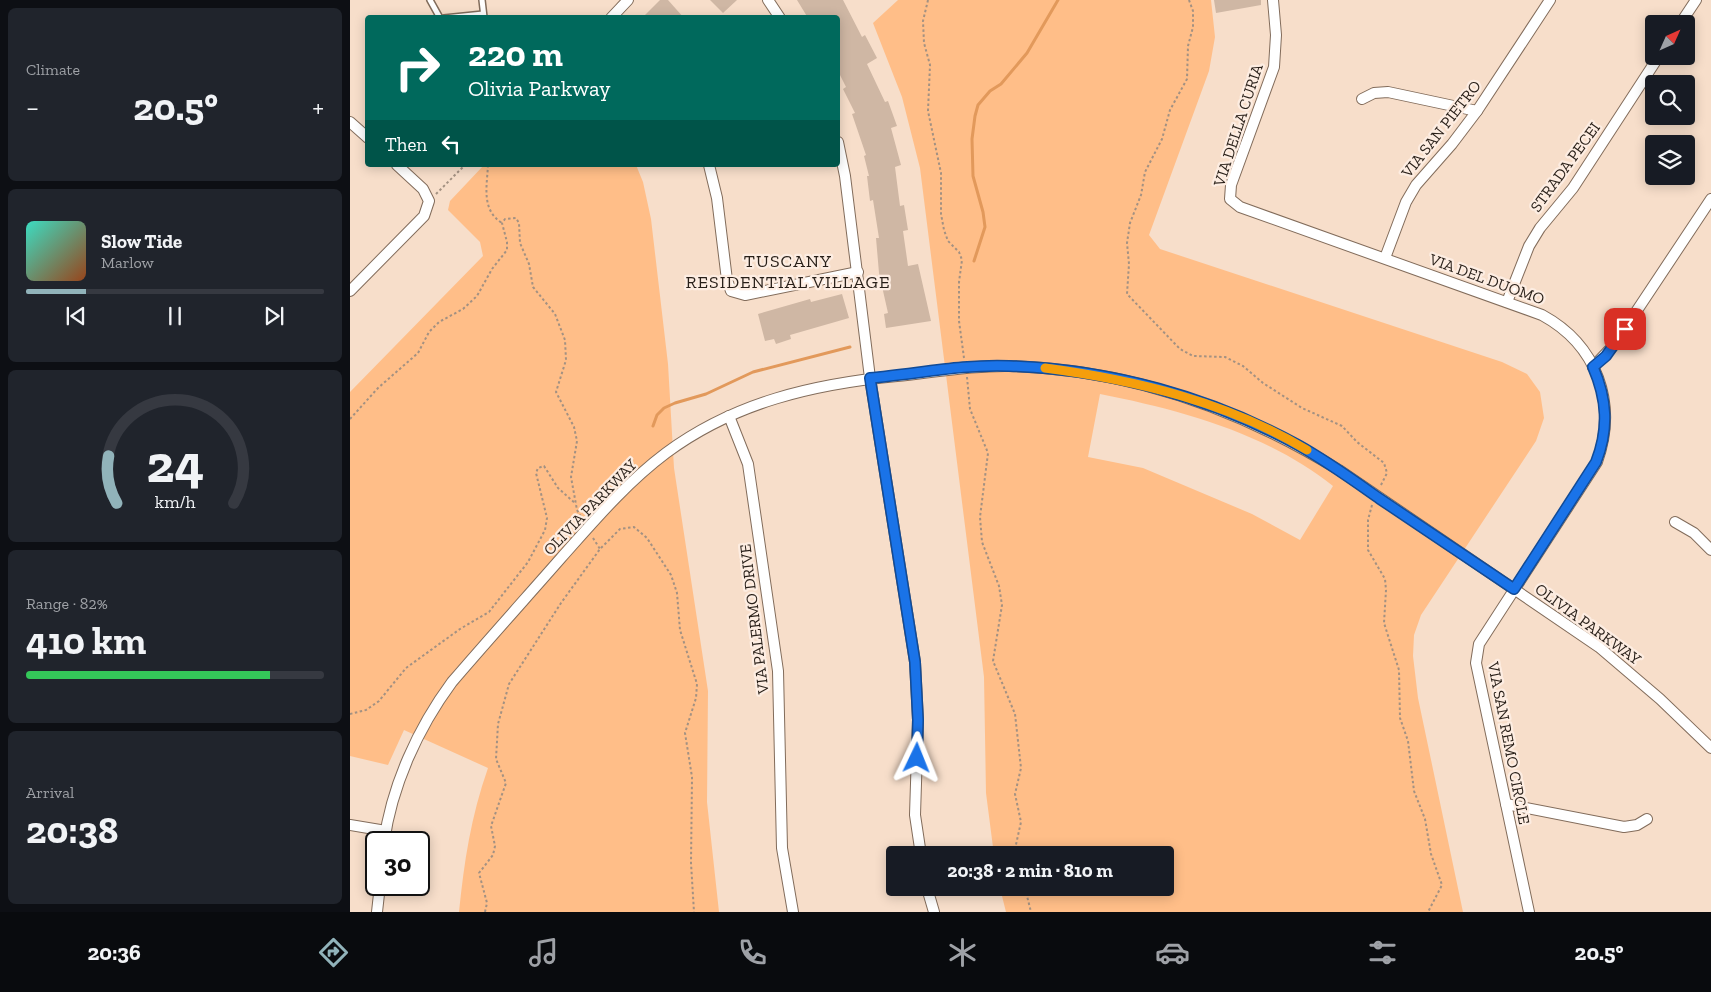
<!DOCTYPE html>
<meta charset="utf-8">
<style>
:root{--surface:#171b24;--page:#20242c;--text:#f1f3f6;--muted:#9ea1a6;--line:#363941;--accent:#91b3ba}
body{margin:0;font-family:"Zilla Slab",serif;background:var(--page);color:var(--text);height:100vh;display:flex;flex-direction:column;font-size:19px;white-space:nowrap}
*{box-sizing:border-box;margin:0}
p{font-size:16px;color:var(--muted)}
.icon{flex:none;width:28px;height:28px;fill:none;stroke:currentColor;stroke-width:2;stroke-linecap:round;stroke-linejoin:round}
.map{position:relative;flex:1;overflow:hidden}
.details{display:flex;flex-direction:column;gap:8px;padding:8px;background:#0d0f14;width:350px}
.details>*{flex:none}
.top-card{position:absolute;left:15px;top:15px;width:475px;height:152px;border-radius:5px;box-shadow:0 2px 12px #0003;background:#00695c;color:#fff;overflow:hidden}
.needle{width:32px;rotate:45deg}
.fabs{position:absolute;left:1295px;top:15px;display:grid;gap:10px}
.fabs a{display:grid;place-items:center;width:50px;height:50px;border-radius:5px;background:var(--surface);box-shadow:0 2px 12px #0003;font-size:25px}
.speed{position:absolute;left:15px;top:831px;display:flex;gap:10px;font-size:25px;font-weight:700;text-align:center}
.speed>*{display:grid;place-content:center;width:65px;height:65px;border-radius:50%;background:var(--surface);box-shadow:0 2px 12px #0003;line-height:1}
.speed .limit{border:2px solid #111;border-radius:8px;background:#fff;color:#111}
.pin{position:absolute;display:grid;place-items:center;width:42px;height:42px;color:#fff;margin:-21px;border-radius:10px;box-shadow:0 2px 8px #0006}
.me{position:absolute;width:55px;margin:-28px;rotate:2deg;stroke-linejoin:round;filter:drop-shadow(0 0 4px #0008)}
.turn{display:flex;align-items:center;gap:18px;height:105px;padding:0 20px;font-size:22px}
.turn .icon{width:65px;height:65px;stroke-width:2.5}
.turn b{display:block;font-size:35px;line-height:42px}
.then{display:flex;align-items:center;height:48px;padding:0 20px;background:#0003;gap:10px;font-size:19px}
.big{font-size:38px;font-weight:700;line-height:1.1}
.details .widget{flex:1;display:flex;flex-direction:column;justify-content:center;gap:8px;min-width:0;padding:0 18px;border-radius:8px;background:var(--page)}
.details .dial{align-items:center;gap:0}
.dial svg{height:130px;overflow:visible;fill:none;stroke:var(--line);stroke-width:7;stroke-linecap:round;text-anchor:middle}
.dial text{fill:var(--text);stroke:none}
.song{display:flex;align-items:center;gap:15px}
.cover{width:60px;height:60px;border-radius:8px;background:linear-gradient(135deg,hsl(170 70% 55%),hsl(20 70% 35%))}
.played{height:5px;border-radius:2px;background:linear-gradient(90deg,var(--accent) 20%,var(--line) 20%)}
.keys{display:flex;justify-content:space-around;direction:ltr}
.heat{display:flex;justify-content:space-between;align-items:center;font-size:28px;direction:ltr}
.charge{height:8px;border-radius:4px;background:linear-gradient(90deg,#34c759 82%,var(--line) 0)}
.trip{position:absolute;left:536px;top:846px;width:288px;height:50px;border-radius:5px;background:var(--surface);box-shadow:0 2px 12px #0003;font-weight:700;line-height:50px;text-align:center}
.menu{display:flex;height:80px;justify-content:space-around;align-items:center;background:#090b0e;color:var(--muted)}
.menu .icon{width:35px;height:35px}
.menu .on{color:var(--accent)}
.menu b{font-size:22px;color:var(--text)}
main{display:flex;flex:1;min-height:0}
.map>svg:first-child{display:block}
.green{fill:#ffbe88;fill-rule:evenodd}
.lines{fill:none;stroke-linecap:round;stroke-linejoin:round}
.stream{stroke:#e2995b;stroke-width:3}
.building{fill:#cfb7a4}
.service-casing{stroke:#826c5b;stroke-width:8}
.minor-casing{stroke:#826c5b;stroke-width:12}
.path{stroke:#a39182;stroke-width:2;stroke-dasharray:2.5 2.5;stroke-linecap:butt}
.service{stroke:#fff;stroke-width:5}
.minor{stroke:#fff;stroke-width:10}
.route-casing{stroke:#114b97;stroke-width:12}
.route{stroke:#1a73e8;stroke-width:9}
.slow{stroke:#f59e0b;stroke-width:9}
.labels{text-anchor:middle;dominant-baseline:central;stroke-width:4.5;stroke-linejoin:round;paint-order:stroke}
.street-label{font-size:16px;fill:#281f18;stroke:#fdede2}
.neighbourhood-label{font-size:18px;letter-spacing:1px;fill:#281f18;stroke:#fdede2}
</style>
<main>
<section class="details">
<div class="widget"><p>Climate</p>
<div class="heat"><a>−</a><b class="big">20.5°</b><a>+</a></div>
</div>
<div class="widget">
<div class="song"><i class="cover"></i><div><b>Slow Tide</b><p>Marlow</p></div></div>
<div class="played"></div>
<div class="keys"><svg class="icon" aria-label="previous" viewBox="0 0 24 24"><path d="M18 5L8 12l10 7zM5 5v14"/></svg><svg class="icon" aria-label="pause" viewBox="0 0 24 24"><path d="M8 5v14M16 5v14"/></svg><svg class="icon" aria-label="next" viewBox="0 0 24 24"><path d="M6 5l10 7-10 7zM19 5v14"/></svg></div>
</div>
<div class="widget dial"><svg viewBox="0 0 100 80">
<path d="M14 69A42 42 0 1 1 86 69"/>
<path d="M14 69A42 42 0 0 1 9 40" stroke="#91b3ba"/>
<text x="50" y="56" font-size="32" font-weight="700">24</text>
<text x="50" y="72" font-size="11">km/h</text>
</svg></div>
<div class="widget"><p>Range · 82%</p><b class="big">410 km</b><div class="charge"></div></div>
<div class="widget"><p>Arrival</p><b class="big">20:38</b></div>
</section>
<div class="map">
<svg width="1361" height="912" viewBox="0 0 1361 912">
<rect width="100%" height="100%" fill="#f7deca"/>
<!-- green -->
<g class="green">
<path d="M548,0h313l4,37 -6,34 -60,164 11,14 342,113 25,12 13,18 4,26 -8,23 -115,174 -7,20 -1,21 5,42 45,214h-457l-6,-24h165v-33h-171l-8,-62 -2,-116 -64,-509 -18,-71 -29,-74zM750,394c81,16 166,39 233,92l-33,54 -48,-26 -109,-46 -55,-11z"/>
<path d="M134,165h152l7,17 8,37 17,145 6,104 34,223 -1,111 12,110h-260c5,-50 12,-96 29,-144l-84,-38 -16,35 -38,-9v-364l133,-136 -3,-14 -32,-32 2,-9z"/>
</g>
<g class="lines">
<!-- stream -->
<g class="stream">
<path d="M624,261l11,-34 -2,-15 -10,-36 -1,-37 3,-23 3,-11 12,-14 11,-7 26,-31 31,-53"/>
<path d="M303,426l4,-11 7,-7 11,-5 31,-9 47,-22 97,-25"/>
</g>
</g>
<!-- building -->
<g class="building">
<path d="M310,0h8l16,18h-42z"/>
<path d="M360,0h27l-14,13z"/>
<path d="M447,0h46l19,37 3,-2 12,23 -10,6 18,38 3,-1 9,25 -6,2 10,37 -6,2 5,39 4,-1 4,25 -5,1 5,35 10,-2 13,57 -45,7 -2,-14 4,-1 -9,-40 -3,-35h3l-6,-38 -3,1 -3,-25h2l-5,-20 2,-1 -14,-41 3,-1 -12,-24 3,-2 -8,-16v-53h-30z"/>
<path d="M864,0h47v5l-45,8z"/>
<path d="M492,294l7,24 -59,17 1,4 -15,5 -2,-5 -9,2 -7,-27 52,-15 1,3z"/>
</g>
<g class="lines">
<!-- service casing -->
<g class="service-casing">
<g id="service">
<path d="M80,0l10,18"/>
<path d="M132,0l2,17"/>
<path d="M94,18l39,-4"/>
</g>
</g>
<!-- minor casing -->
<g class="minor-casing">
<g id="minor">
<path d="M418,0l12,18"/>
<path d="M923,0l3,35 -2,32 -43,118 -1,14 10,8 302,108c55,30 76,88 55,147l-118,182 -3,19 53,249"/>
<path d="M261,18l17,-18"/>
<path d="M1330,24l16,-24"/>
<path d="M1012,99l12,-6 14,-1 89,19"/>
<path d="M0,122l18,16"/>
<path d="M488,142l7,34 25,202 45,284 3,58 -3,95 6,40"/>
<path d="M359,165l8,33 10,82 4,11 14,4 113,-23"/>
<path d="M1035,258l21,-56 10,-17 36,-41 25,-33 73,-111"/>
<path d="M0,291l74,-75 5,-15 -6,-12 -26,-24"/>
<path d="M1157,302l22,-56 11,-18 33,-40 86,-132"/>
<path d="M1243,367l21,-22 97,-146"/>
<path d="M379,416l19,48 30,207 4,177 11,64"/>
<path d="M1325,522l19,11 17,17"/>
<path d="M1156,804l118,23 13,-2 10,-6"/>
<path d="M0,825l36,6"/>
<path d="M34,842c8,-57 34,-114 68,-160 36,-42 73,-83 109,-124 33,-37 65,-75 105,-105 69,-51 148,-69 231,-77 37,-4 76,-11 113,-10 119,3 228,42 329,104l260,177 61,52 51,49"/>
<path d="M577,888l7,24"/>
<path d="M27,912l3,-27"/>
</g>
</g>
<!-- path -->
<g class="path">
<path d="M578,0l-5,21 1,22 6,22 -2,46 13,62v41l3,16 4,11 11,11 3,8 -3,22v39l5,37"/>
<path d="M839,0l4,11v16l-5,19 -1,33 -17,31 -8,29 -17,33 -4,23 -11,28 -3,20 2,21 -2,30 53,55 13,7 32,1 18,9 20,17 39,25 40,18 15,16 27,21 3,10 -6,12"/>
<path d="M138,165c-1,21 -7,45 14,58"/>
<path d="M86,194l29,-29"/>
<path d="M617,377l3,32 18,44 -8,64 2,25 17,44 3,19 -9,56 22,53 6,54 -6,26 6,28 -6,27 1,6"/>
<path d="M0,419l28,-31 40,-35 11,-21 10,-10 24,-13 14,-13 15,-27 15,-19v-8l-5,-19 3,-4 11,-1 3,5 1,20 9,21 4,23 22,27 10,26 1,20 -10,32 18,35 3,14 -6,36 6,33 5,9"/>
<path d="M1022,505l-4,15v30l17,29 1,11 -2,33 15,47 1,48 8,23 6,50 11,28 6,35 11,31 -14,27"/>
<path d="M243,538l7,11"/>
<path d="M0,714l16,-4 13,-9 27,-33 54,-39 29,-17 39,-50 17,-32 2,-12 -11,-45 2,-5 6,-2 14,22 18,16"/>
<path d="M675,888l6,24"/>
<path d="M135,912l2,-9 -8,-30 14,-18 2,-9 -4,-20 15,-43 -10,-24 2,-35 11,-40 52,-81 39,-54 20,-20 14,-2 13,11 24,37 6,18 3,37 17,54 -1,14 -11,35 7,44 -1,86 3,49"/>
</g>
<!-- service -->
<use href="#service" class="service"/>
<!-- minor -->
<use href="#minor" class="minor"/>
</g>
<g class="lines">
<!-- route casing -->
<g class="route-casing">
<path id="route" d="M567,758l1,-38 -3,-58 -45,-284c46,-4 94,-14 139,-12 101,3 201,31 289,79 29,16 55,35 82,54 45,30 89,60 134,90l82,-127c13,-33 11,-63 -3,-95l13,-11 19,-27"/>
</g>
<!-- route -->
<use href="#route" class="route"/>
<!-- slow -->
<path class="slow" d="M695,368c91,12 182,34 262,82"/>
</g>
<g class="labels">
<!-- street labels -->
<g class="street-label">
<text transform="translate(888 125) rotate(-72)">VIA DELLA CURIA</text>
<text transform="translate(1091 129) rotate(-52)">VIA SAN PIETRO</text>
<text transform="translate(1215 167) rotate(-54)">STRADA PECEI</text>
<text transform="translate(1137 279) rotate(20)">VIA DEL DUOMO</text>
<text transform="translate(240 507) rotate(-46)">OLIVIA PARKWAY</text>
<text transform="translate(404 619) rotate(-97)">VIA PALERMO DRIVE</text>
<text transform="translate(1238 624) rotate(36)">OLIVIA PARKWAY</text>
<text transform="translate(1159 743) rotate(79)">VIA SAN REMO CIRCLE</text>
</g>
<!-- neighbourhood labels -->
<g class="neighbourhood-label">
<text x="438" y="261">TUSCANY<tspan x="438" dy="21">RESIDENTIAL VILLAGE</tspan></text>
</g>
</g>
</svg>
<div class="fabs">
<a><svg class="needle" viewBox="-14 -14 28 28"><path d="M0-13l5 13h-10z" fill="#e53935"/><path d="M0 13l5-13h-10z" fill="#9ea1a6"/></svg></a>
<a><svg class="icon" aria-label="search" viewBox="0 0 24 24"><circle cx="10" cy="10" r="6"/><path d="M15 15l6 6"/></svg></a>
<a><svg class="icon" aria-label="layers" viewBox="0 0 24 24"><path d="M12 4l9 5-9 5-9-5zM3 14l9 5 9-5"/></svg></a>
</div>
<div class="speed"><div class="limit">30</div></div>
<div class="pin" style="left:1275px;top:329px;background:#d93025"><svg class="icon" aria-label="arrive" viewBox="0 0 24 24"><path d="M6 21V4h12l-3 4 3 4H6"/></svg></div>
<svg class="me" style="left:567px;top:758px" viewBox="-20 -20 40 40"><path d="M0-17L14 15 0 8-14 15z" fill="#1a73e8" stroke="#fff" stroke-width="4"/></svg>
<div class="trip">20:38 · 2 min · 810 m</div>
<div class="top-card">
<div class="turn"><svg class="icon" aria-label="right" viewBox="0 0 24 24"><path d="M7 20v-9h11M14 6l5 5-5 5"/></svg><div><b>220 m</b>Olivia Parkway</div></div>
<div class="then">Then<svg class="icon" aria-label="left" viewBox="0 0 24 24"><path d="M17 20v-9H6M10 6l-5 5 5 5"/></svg></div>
</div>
</div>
</main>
<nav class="menu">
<b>20:36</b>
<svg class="icon on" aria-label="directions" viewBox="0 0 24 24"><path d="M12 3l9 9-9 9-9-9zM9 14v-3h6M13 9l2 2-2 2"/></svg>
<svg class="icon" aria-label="music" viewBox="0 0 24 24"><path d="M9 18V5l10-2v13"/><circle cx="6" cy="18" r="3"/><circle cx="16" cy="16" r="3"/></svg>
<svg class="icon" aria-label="phone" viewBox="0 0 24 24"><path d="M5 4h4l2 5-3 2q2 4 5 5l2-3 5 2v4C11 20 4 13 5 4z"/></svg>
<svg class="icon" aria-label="climate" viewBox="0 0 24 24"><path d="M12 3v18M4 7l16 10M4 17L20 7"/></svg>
<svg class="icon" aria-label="car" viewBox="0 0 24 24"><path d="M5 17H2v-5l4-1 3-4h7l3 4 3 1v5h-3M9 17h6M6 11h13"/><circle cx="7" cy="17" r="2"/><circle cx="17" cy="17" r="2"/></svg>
<svg class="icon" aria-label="filters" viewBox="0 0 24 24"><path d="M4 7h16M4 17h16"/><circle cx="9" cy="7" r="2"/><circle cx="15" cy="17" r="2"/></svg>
<b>20.5°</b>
</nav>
